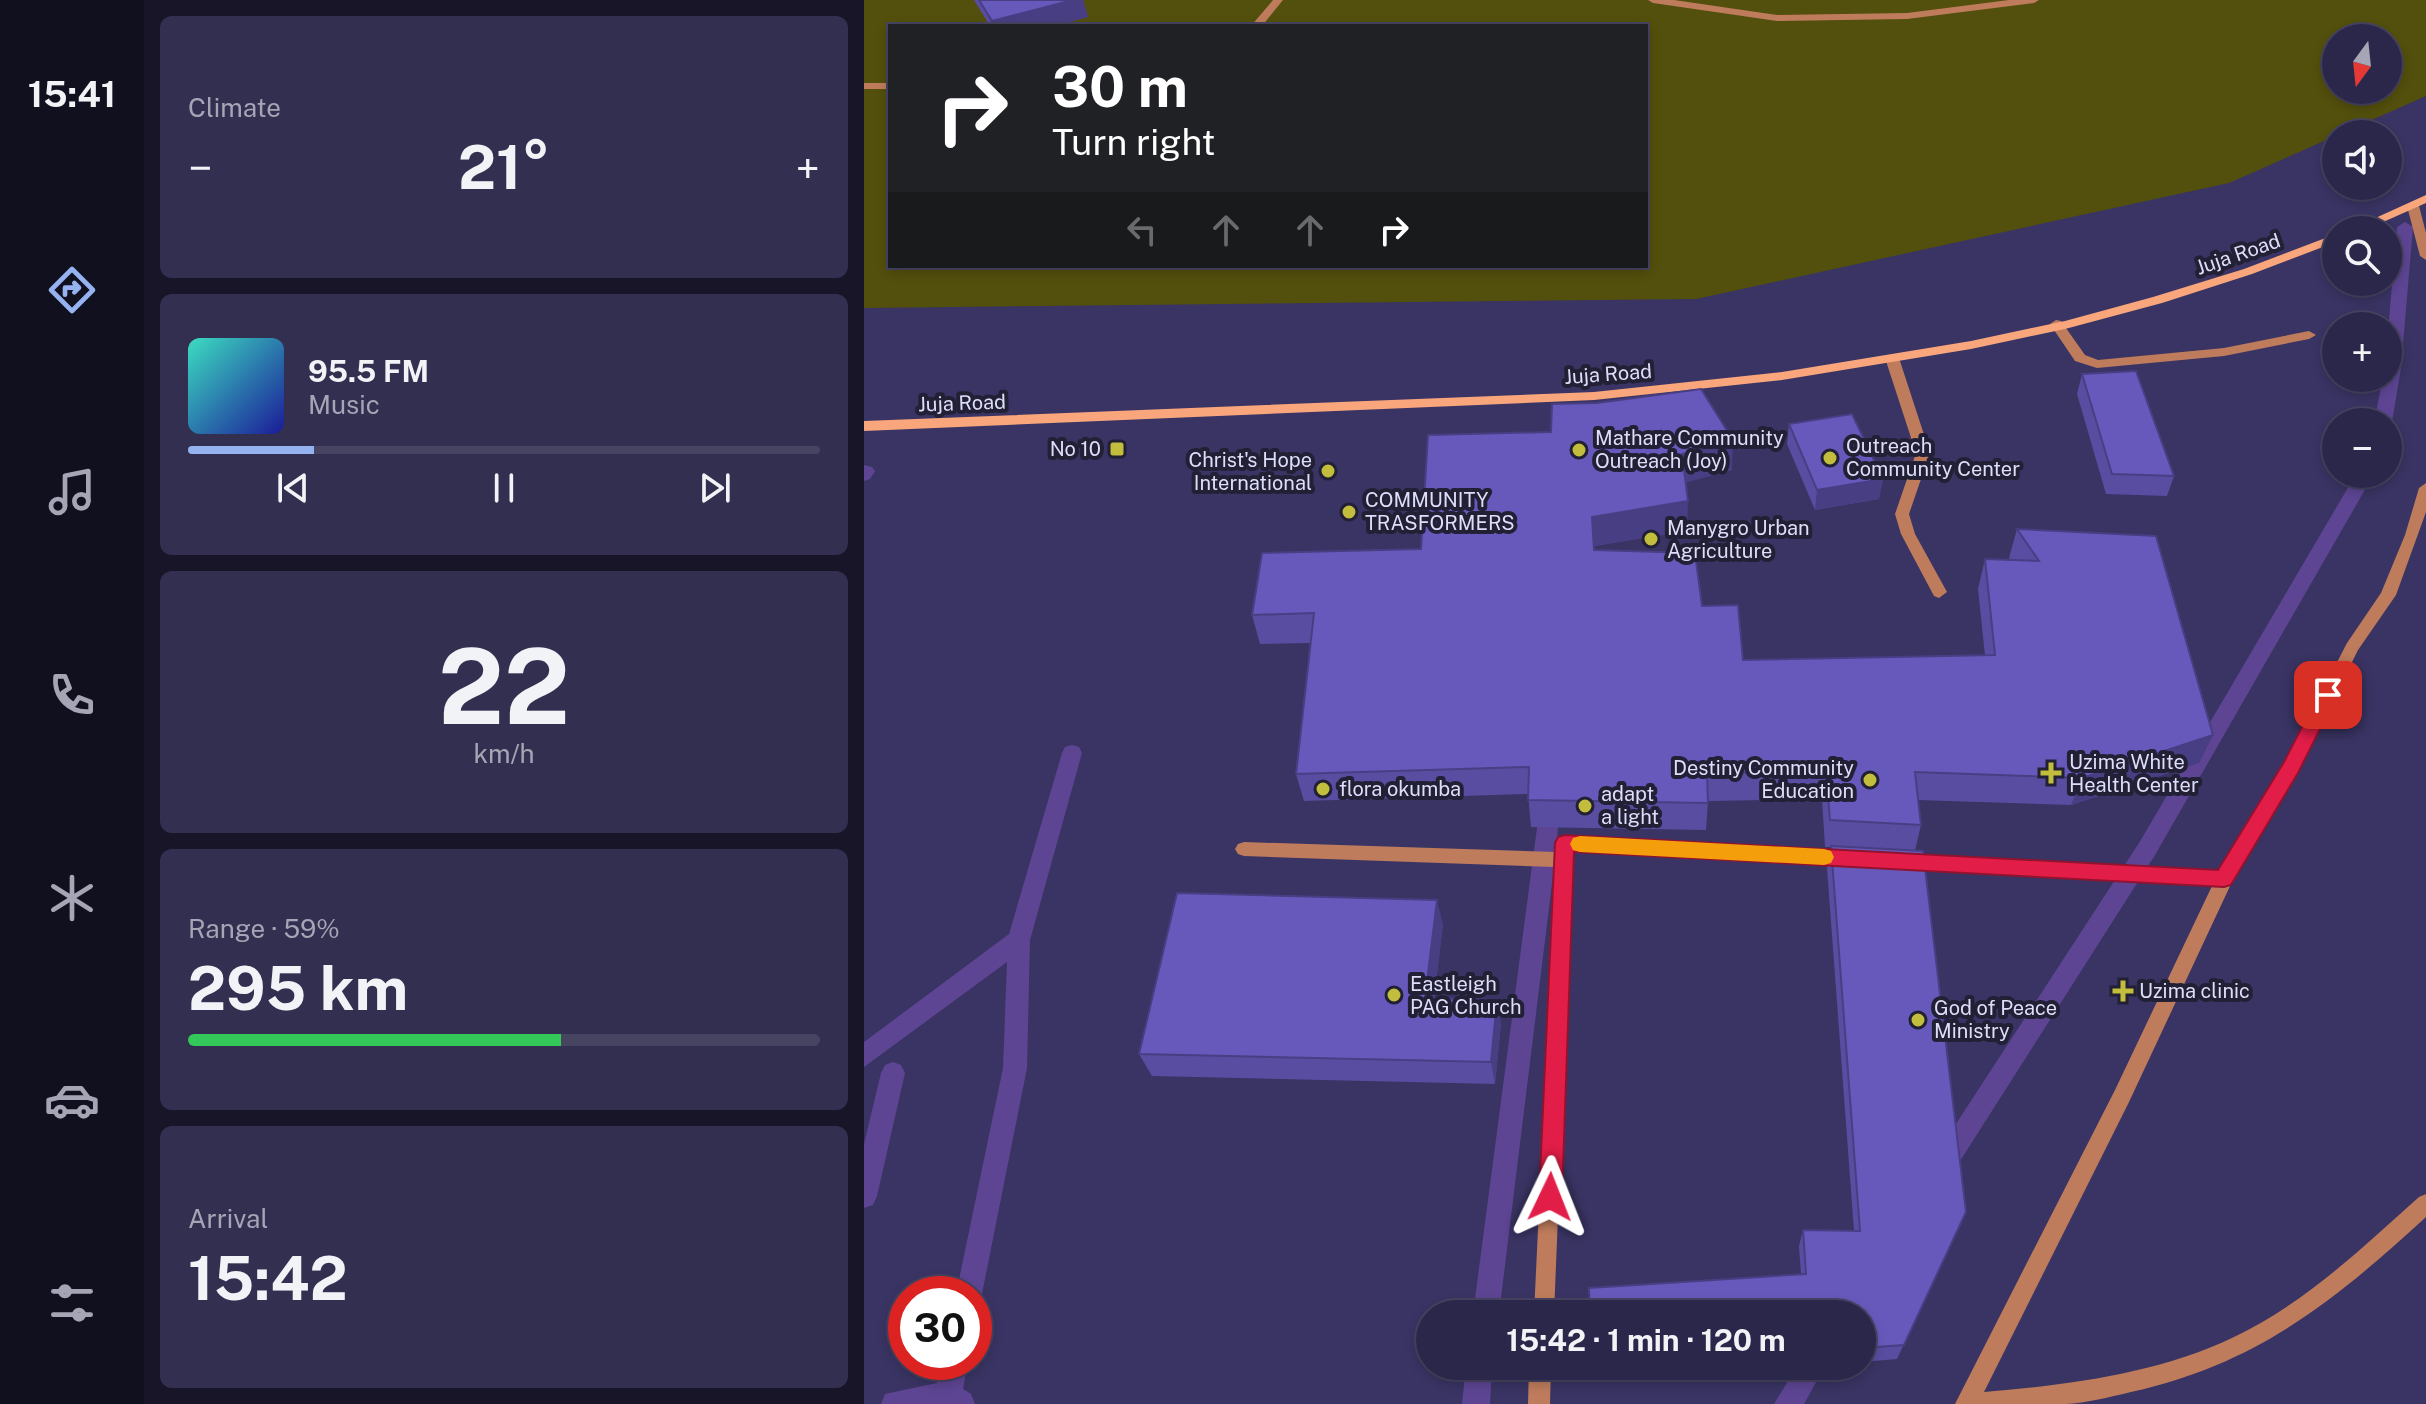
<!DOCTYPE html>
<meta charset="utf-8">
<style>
:root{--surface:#2b274a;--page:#332f51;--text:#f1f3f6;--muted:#a6a5b5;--line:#474462;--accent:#95b2f1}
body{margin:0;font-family:"Public Sans",sans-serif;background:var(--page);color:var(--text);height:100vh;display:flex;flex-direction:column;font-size:30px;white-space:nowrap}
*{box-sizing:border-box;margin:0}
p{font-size:26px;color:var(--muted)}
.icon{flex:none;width:44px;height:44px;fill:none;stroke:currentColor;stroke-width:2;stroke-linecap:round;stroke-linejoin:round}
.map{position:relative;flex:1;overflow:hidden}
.details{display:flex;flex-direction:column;gap:16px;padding:16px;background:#181529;width:720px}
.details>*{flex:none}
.guide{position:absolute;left:24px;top:24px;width:760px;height:244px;border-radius:0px;box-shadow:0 4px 12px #0003,0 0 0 2px var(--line);background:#202124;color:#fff;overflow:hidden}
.needle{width:52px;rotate:195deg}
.tools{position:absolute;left:1458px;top:24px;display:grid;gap:16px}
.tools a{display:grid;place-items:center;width:80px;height:80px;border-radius:50%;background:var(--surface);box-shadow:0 4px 12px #0003,0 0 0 2px var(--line);font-size:40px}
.speed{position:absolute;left:24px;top:1276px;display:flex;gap:16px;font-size:40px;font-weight:700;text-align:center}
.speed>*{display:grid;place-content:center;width:104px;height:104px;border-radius:50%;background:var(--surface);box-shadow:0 4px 12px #0003,0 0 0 2px var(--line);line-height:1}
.speed .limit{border:12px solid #d22;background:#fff;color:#111}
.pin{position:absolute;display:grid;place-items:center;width:68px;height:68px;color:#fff;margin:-34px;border-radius:16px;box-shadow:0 4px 12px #0006}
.me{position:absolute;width:88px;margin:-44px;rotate:2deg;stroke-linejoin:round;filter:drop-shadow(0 0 6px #0008)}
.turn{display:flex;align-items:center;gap:28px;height:168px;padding:0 32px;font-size:36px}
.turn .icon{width:104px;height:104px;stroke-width:2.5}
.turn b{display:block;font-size:56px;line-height:68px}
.lanes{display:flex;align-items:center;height:76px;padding:0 32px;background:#0003;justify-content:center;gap:40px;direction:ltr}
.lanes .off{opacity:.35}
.big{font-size:60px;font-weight:700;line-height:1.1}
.details .widget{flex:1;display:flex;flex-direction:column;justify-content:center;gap:12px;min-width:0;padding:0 28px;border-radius:12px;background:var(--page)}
.details .dial{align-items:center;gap:0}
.dial b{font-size:104px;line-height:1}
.song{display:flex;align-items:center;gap:24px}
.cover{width:96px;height:96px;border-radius:12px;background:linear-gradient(135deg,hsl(170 70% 55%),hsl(240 70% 35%))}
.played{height:8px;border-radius:4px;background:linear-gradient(90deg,var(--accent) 20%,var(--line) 20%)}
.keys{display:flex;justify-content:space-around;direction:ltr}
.heat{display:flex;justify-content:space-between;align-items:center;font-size:44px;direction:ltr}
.charge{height:12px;border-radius:6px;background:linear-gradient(90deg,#34c759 59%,var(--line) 0)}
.trip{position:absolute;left:552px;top:1300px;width:460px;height:80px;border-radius:40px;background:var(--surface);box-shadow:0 4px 12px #0003,0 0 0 2px var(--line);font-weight:700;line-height:80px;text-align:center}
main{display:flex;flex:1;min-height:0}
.dock{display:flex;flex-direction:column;width:144px;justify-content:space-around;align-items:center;background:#11101e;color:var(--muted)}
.dock .icon{width:56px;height:56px}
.dock .current{color:var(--accent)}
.dock b{font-size:36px;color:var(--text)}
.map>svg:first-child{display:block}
.green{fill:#534f0c;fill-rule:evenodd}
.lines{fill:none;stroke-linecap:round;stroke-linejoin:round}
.stream{fill:#5d4593;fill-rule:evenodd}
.lane{fill:#be7c5c;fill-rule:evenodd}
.street{fill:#be7c5c;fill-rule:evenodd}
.secondary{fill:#f9a67d;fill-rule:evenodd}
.wall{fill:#594da1}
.shaded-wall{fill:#483e83}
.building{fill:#6759bb;stroke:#483e83;stroke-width:2}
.route{fill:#e11d48;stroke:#92132f;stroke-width:2}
.slow{fill:#f59e0b}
.poi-dot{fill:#c3bd3e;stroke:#212035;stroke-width:3}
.labels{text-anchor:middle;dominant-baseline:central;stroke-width:8;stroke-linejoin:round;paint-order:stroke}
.street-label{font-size:20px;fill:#dedefb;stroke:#212035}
.poi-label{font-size:20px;fill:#dedefb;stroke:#212035;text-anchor:start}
</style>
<main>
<nav class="dock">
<b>15:41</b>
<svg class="icon current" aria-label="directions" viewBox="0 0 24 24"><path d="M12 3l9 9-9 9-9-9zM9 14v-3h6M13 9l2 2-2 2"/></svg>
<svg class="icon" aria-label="music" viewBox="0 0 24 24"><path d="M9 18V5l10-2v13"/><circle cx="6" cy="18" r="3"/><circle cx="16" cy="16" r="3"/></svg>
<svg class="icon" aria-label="phone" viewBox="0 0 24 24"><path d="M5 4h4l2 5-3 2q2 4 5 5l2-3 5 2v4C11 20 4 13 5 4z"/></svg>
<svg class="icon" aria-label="climate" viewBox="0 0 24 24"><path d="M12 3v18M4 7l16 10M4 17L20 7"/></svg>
<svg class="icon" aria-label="car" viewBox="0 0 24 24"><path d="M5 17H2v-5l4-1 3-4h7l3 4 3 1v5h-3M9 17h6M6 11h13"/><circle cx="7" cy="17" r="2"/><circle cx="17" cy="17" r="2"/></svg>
<svg class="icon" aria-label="filters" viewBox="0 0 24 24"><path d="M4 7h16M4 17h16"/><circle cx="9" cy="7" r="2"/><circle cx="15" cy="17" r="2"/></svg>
</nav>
<section class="details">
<div class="widget"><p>Climate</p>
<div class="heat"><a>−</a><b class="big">21°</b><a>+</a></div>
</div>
<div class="widget">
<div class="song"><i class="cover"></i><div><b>95.5 FM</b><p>Music</p></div></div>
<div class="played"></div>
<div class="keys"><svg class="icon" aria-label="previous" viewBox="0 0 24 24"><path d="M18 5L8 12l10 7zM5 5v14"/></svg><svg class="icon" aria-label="pause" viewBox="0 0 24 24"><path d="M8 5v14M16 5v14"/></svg><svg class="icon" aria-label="next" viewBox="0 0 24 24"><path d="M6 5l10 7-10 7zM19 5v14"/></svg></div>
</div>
<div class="widget dial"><b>22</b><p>km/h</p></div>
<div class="widget"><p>Range · 59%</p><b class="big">295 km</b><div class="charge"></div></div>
<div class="widget"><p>Arrival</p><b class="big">15:42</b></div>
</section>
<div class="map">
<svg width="1562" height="1404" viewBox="0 0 1562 1404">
<rect width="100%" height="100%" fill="#393463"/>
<!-- green -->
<path class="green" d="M0,0h1562v96l-197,87 -533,116 -832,9zM26,26h756v240h-756zM1472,38h52v52h-52z"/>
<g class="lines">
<!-- stream -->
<g class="stream">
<path d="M1541,222l8,5 -12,141 -9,54 -4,4v-4h-14l9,-44h5v-47l9,-104z"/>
<path d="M0,465l8,2 3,4 -5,8 -6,2z"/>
<path d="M1492,474h18l-219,381 -202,317 -9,4 -9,-4 -3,-8 3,-8 204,-313z"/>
<path d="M208,745l7,2 3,6 -52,187 -3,128 -45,226 -8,11v-11h-18l47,-226 4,-106 -143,105v-25l145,-108 53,-181 3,-6z"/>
<path d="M684,795l7,3 4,6 -2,39 -58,471h-26l62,-471 6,-45z"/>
<path d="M29,1062l8,3 4,8 -28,123 -4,9 -9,3v-64l17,-71 4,-8z"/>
<path d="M78,1362h26l-5,27 8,5 4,10h-94l4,-10 52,-11z"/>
<path d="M602,1366h26l-2,38h-28z"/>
<path d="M933,1366h28l-21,38h-30z"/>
</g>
<!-- lane -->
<g class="lane">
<path d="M784,0h26l103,15 130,-2 102,-13h30l-5,3 -127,16 -130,2 -124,-18z"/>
<path d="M1028,354l7,4 31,95 -21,61 6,20 32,58 -8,6 -5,-2 -33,-62 -6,-20 21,-61 -31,-95z"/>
</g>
<!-- street -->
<g class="street">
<path d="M409,0h10l-21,26h-11z"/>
<rect x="0" y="83" width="26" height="6"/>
<path d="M1549,202l6,4 7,27v27l-6,-4 -13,-50z"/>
<path d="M1192,320l5,1 24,34 13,5 126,-12 85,-17 7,4 -7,4 -85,17 -127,12 -22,-7 -25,-37z"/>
<path d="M1562,483v29l-30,83 -38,55 -61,123 -66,111 -102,218 -145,290c83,-7 173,-18 250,-55 70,-33 128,-89 185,-140l7,-3v23c-93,85 -169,147 -295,175 -21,5 -44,11 -66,12 -36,0 -73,0 -110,0l160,-314 97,-204 -310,-18 -6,-2 -3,-5 3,-5 6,-2 317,17 66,-108 62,-120 34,-50 24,-58 14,-47z"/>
<path d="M701,836l286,16 6,2 3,5 -3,5 -6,2 -278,-15 -19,463h-20l21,-447 -311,-11 -6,-2 -3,-5 3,-5 6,-2 312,10 3,-14z"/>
<path d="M665,1366h22l-1,38h-22z"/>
</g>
<!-- secondary -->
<g class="secondary">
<path d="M1562,195v8l-61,27h-16z"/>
<path d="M1472,234v8l-84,32 -90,29 -97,26 -94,20 -189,31 -188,20 -730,31v-10l730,-29 188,-20 189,-31 94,-20 88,-24 91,-28z"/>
</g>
</g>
<!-- wall -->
<g class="wall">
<path d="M110,0h109l5,17 -34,9h-64z"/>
<path d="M1218,374l92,102 -7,20 -61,-2 -29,-100z"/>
<path d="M925,424l94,55 -4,20 -64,11 -28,-66z"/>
<path d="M687,432l181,38 -46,12 1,49 -93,15v4l108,56 41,54 242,-5 -7,-66 7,-30 25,1 -1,-2 8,-29 182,234 -128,42 -153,-5 3,25 -6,26 51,361 -69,147 -35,3v-48l-61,-40 -2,-28 4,-16 51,1 -27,-363 4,-21h-6l-3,-48 -114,2 -2,29 -175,-3 -3,-33 -224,7 -8,-27 14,-131 -50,1 -8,-29 169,-66z"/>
<path d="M579,924l-9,74 67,25 -6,61 -343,-8 -13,-22z"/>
<path d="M729,1366h212l-210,16z"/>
</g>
<!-- shaded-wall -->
<g class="shaded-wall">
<path d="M209,0h10l5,17 -34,9h-61l-1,-5z"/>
<path d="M869,440l-1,30 -51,14 1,-30z"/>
<path d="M1019,479l-4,20 -64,11 2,-20z"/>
<path d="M824,501l-1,30 -94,15 -1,-29z"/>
<path d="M1349,735l-14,28 -128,42 11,-27z"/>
<path d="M573,900l6,24 -12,97 -6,-23z"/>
<path d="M633,1000l4,23 -6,61 -4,-22z"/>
</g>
<!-- building -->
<g class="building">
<path d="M115,0h94l-81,21z"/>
<path d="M1272,371l38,105 -62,-2 -30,-100z"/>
<path d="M837,389l32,51 -51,14 6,47 -96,16 2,33 101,3 7,53 36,-1 5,55 252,-5 -10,-96 54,2 -22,-32 139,7 57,199 -131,43 -167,-6 6,53 -91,-5 -4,-49 -119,2 1,30 -180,-3 1,-33 -233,7 18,-161 -62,2 10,-62 159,-4 7,-114 123,-3 1,-28 45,-1z"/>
<path d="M988,414l31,65 -66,11 -28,-66z"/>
<path d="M967,846l92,5 43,361 -62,133 -42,3v-34h-272l-1,-26 217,-14 -3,-44 57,1z"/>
<path d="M313,893l260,7 -12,98 72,2 -6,62 -352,-8z"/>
<path d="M729,1366h32l-31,2z"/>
</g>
<!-- route -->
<path class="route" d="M1464,688l9,7 -39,78 -67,112 -7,2 -650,-35 -12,345 -4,8 -8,3 -8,-3 -3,-8 16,-354 3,-6 7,-2 653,35 66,-108 37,-72z"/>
<!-- slow -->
<path class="slow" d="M716,836l244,13 7,2 3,6 -3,6 -7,2 -244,-13 -7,-2 -3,-6 3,-6z"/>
<!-- markers -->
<g class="poi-dot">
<rect x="245" y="441" width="16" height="16" rx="4"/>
<circle cx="715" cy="450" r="8"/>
<circle cx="966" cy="458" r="8"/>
<circle cx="464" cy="471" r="8"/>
<circle cx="485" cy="512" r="8"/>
<circle cx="787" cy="539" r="8"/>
<path d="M1183 761h8v8h8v8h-8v8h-8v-8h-8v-8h8z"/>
<circle cx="1006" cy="780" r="8"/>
<circle cx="459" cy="789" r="8"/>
<circle cx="721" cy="806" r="8"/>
<path d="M1255 979h8v8h8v8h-8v8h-8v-8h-8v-8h8z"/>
<circle cx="530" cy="995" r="8"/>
<circle cx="1054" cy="1020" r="8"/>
</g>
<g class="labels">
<!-- street labels -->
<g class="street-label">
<text transform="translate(1374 254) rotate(-19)">Juja Road</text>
<text transform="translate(744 374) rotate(-4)">Juja Road</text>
<text transform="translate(98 403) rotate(-2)">Juja Road</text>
</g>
<!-- poi labels -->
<g class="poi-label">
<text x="731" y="438">Mathare Community<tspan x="731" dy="23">Outreach (Joy)</tspan></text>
<text x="982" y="446">Outreach<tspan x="982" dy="23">Community Center</tspan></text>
<text x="237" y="449" text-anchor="end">No 10</text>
<text x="448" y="460" text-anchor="end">Christ's Hope<tspan x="448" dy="23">International</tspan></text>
<text x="501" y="500">COMMUNITY<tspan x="501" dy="23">TRASFORMERS</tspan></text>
<text x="803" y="528">Manygro Urban<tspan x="803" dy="23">Agriculture</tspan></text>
<text x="1205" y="762">Uzima White<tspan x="1205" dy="23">Health Center</tspan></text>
<text x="990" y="768" text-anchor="end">Destiny Community<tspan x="990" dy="23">Education</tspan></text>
<text x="475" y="789">flora okumba</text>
<text x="737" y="794">adapt<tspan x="737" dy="23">a light</tspan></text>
<text x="546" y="984">Eastleigh<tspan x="546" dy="23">PAG Church</tspan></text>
<text x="1275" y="991">Uzima clinic</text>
<text x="1070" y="1008">God of Peace<tspan x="1070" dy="23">Ministry</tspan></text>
</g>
</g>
</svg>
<div class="tools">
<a><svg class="needle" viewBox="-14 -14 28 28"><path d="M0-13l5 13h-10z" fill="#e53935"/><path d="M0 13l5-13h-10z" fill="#a6a5b5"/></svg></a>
<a><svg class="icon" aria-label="sound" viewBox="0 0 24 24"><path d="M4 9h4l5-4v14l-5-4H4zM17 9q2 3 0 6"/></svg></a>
<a><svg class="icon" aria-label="search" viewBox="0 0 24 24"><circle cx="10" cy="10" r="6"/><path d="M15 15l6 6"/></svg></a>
<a>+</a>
<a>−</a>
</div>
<div class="speed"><div class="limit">30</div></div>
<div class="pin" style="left:1464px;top:695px;background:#d93025"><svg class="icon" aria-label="arrive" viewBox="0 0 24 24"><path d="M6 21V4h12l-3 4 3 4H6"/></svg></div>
<svg class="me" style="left:686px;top:1197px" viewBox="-20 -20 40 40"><path d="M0-17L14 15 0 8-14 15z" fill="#e11d48" stroke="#fff" stroke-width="4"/></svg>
<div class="trip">15:42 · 1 min · 120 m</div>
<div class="guide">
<div class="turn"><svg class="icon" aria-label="right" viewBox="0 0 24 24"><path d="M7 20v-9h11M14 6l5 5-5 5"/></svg><div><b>30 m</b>Turn right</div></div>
<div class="lanes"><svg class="icon off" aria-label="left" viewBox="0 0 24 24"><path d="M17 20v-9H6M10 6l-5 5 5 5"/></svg><svg class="icon off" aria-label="ahead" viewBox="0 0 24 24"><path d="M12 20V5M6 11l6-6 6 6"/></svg><svg class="icon off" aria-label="ahead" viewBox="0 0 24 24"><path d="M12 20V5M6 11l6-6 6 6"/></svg><svg class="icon" aria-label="right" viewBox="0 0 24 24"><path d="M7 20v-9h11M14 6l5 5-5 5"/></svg></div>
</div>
</div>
</main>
